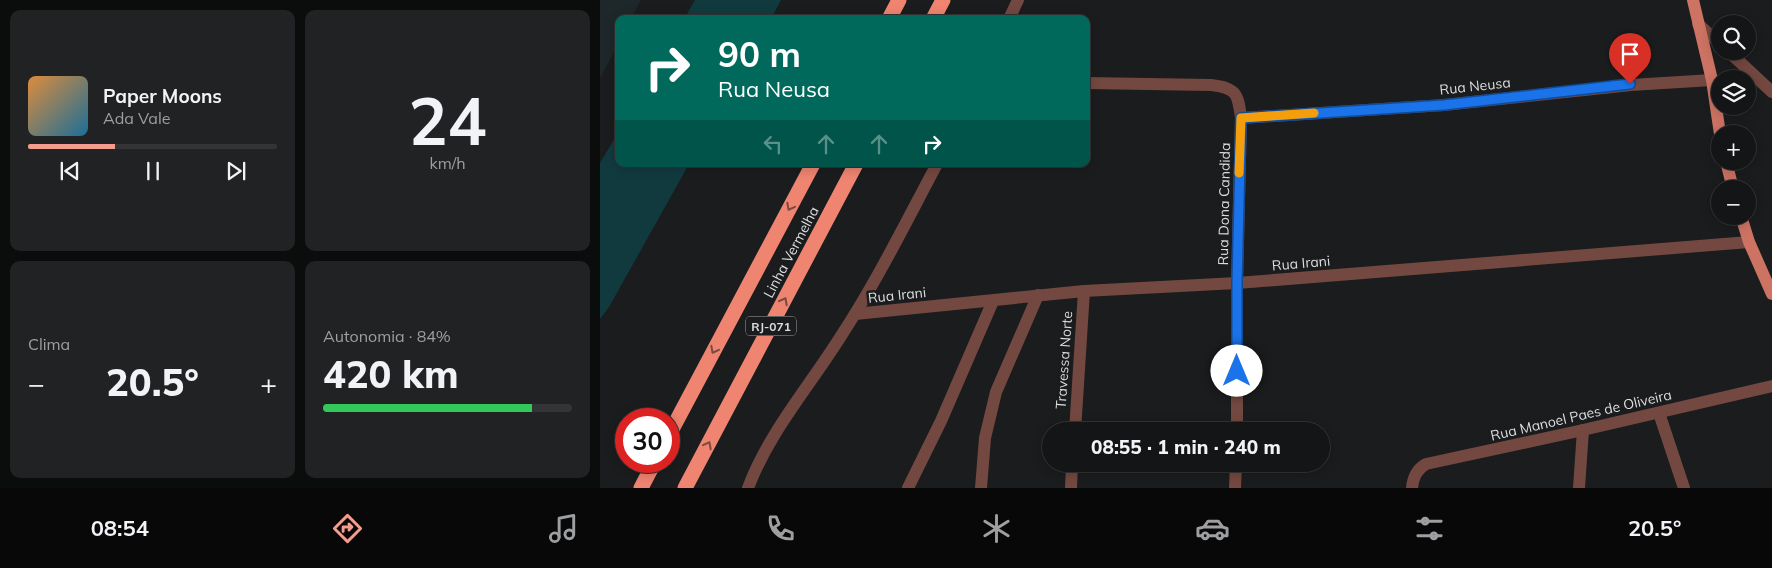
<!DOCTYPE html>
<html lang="pt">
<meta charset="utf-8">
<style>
:root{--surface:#141516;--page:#212223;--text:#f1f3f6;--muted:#9d9fa1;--line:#333435;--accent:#f49d8d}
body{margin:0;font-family:Mulish,sans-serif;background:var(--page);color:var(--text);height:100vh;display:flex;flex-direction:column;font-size:19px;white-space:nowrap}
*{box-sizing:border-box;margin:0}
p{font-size:16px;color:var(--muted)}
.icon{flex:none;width:28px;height:28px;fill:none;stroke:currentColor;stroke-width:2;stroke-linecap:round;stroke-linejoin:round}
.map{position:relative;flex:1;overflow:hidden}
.details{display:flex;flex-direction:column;gap:10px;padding:10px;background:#0b0c0c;width:600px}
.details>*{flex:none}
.banner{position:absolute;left:15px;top:15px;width:475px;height:152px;border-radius:10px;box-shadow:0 2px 12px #0003,0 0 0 1px var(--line);background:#00695c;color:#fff;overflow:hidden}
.controls{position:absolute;left:1111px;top:15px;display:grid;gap:10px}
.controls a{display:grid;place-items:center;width:45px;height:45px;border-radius:50%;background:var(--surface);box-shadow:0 2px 12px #0003,0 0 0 1px var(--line);font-size:25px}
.speed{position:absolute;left:15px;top:408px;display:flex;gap:10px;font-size:25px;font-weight:700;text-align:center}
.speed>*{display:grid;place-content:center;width:65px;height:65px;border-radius:50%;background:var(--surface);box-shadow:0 2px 12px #0003,0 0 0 1px var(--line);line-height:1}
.speed .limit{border:8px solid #d22;background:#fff;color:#111}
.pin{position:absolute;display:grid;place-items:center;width:42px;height:42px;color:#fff;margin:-51px -21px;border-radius:50% 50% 50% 0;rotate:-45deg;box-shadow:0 0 5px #0007}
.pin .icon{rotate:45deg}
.me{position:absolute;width:55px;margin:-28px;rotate:0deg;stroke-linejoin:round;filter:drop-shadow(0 0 4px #0008)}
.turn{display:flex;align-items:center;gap:18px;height:105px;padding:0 20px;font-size:22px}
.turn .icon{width:65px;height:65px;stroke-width:2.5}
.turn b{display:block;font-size:35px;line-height:42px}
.lanes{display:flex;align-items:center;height:48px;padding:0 20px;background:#0003;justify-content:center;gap:25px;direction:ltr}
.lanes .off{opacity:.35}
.big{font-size:38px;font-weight:800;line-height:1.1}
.details .tile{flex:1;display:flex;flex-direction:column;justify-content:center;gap:8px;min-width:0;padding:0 18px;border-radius:10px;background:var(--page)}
.details .dial{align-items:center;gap:0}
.dial b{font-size:65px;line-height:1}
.song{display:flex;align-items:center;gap:15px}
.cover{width:60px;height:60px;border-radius:8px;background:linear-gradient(135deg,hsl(30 70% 55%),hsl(200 70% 35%))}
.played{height:5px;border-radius:2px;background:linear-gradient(90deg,var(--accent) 35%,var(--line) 35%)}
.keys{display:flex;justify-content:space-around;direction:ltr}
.heat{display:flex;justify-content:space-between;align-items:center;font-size:28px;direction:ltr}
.charge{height:8px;border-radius:4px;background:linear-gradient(90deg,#34c759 84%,var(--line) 0)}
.details .tiles{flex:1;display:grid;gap:10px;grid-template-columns:repeat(2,1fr)}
.trip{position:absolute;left:442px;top:422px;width:288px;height:50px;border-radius:25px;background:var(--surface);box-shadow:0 2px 12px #0003,0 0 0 1px var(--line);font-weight:800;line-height:50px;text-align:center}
.tabs{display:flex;height:80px;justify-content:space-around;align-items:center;background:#080809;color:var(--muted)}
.tabs .icon{width:35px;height:35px}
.tabs .on{color:var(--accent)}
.tabs b{font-size:22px;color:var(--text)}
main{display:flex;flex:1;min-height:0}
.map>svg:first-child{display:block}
.built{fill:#1e2729}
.water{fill:#113a3f}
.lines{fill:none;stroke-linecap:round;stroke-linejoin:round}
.minor{stroke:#734840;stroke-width:12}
.primary{stroke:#cc7363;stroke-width:12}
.motorway{stroke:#ef8471;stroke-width:15}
.oneway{stroke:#7a4b43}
.route-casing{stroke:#114b97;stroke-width:12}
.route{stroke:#1a73e8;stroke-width:9}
.slow{stroke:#f59e0b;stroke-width:9}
.labels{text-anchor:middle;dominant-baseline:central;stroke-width:5;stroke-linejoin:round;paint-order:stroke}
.shield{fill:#1a1c1d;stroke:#a2a3a4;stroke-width:1}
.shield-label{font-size:12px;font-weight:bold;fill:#dcddde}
.street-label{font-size:14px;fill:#dcddde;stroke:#1a1c1d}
</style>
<main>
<section class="details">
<div class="tiles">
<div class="tile">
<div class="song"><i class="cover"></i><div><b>Paper Moons</b><p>Ada Vale</p></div></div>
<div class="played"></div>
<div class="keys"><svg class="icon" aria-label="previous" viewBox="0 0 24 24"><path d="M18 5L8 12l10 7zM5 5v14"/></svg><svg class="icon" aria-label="pause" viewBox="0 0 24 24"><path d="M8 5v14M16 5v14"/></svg><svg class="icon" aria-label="next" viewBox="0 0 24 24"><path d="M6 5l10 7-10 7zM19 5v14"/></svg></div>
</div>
<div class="tile dial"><b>24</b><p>km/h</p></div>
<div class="tile"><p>Clima</p>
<div class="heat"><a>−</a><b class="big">20.5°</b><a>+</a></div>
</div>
<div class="tile"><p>Autonomia · 84%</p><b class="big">420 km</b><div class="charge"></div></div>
</div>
</section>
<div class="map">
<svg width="1172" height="488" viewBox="0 0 1172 488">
<rect width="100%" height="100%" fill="#1a1c1d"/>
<!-- built -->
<path class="built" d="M0,0h41l-10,19h-12v24l-19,35z"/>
<!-- water -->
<g class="water">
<path d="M95,0h86l-10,19h-87z"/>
<path d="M19,131v33h70l-80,143 -9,12v-156z"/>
</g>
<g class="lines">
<!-- minor -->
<g class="minor">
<path d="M409,19l9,-19"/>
<path d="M1098,24l22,20"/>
<path d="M1128,51l44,41"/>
<path d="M486,83l125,2c26,3 27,9 30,33l-4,165v148"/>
<path d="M641,118l203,-13 187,-20 81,-5"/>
<path d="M255,314l229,-23 153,-8 512,-41"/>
<path d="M1059,413l25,75"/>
<path d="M475,431l9,-140"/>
<path d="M148,488c21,-56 61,-101 93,-152 36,-55 65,-114 96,-172"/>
<path d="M308,488l33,-67 52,-120"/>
<path d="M381,488l4,-50 11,-46 42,-97"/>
<path d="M471,488l1,-24"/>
<path d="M635,488l1,-24"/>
<path d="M812,488c1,-11 5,-19 14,-24l157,-34 189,-44"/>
<path d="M979,488l4,-58"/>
</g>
<!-- primary -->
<g class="primary">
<path d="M1093,0l19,80 8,54"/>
<path d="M1126,161l7,28"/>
<path d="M1141,216l8,26 23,52"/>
</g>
<!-- motorway -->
<g class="motorway">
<path d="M289,19l10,-19"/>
<path d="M333,19l10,-19"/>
<path d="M69,435l144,-271"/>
<path d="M41,488l14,-27"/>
<path d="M85,488l171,-324"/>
</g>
</g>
<!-- one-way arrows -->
<defs><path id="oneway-chevron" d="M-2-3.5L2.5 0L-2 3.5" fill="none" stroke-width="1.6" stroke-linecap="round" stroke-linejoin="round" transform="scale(1.25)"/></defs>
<g class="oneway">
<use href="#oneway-chevron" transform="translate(190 207) rotate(118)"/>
<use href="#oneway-chevron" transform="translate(184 301) rotate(-62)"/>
<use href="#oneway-chevron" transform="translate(114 350) rotate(118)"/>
<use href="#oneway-chevron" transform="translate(108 445) rotate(-62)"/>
</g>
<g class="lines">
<!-- route casing -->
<g class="route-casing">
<path id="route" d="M637,371v-88l4,-165 203,-13 186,-21"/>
</g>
<!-- route -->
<use href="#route" class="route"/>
<!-- slow -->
<path class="slow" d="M639,173l2,-55 73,-5"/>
</g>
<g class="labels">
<!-- shield labels -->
<rect class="shield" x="146" y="316.5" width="50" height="19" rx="4"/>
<g class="shield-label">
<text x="171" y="326">RJ-071</text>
</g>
<!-- street labels -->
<g class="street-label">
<text transform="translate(875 86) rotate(-6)">Rua Neusa</text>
<text transform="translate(624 204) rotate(-89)">Rua Dona Candida</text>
<text transform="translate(191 252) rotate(-62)">Linha Vermelha</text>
<text transform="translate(701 263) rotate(-5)">Rua Irani</text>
<text transform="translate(297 295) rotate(-6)">Rua Irani</text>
<text transform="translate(464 360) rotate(-86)">Travessa Norte</text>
<text transform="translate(981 415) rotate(-13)">Rua Manoel Paes de Oliveira</text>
</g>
</g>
</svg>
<div class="controls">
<a><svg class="icon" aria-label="search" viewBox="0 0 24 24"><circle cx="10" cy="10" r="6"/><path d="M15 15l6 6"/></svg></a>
<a><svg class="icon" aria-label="layers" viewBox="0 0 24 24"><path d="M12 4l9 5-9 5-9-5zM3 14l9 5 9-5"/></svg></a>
<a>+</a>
<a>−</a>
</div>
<div class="speed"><div class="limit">30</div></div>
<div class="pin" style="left:1030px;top:84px;background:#d93025"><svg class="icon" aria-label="arrive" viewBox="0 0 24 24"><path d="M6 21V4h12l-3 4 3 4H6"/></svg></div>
<svg class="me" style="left:637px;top:371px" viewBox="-20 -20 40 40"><circle r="19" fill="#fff"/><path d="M0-13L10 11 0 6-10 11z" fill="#1a73e8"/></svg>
<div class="trip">08:55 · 1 min · 240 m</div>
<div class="banner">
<div class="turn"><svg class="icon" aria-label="right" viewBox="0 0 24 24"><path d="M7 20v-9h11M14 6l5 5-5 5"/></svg><div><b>90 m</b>Rua Neusa</div></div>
<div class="lanes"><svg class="icon off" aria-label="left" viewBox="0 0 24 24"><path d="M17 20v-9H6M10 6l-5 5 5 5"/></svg><svg class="icon off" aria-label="ahead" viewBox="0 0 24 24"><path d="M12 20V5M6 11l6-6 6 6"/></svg><svg class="icon off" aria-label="ahead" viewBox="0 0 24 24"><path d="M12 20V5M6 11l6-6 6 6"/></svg><svg class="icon" aria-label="right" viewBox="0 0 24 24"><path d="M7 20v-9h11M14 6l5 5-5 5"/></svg></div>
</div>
</div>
</main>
<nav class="tabs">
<b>08:54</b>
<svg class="icon on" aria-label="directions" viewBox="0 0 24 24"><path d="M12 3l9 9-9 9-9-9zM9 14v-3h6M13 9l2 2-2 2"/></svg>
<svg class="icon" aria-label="music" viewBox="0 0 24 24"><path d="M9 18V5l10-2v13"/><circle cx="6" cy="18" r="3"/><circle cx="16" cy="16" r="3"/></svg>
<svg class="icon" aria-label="phone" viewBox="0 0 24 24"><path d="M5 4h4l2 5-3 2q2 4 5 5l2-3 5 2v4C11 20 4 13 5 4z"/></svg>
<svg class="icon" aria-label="climate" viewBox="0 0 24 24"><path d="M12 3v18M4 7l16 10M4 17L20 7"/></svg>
<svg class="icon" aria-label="car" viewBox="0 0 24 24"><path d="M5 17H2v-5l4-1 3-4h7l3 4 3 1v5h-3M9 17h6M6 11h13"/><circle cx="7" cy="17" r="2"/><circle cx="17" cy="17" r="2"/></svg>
<svg class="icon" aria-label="filters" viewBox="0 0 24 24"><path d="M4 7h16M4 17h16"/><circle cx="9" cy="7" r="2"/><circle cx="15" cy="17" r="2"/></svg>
<b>20.5°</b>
</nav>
